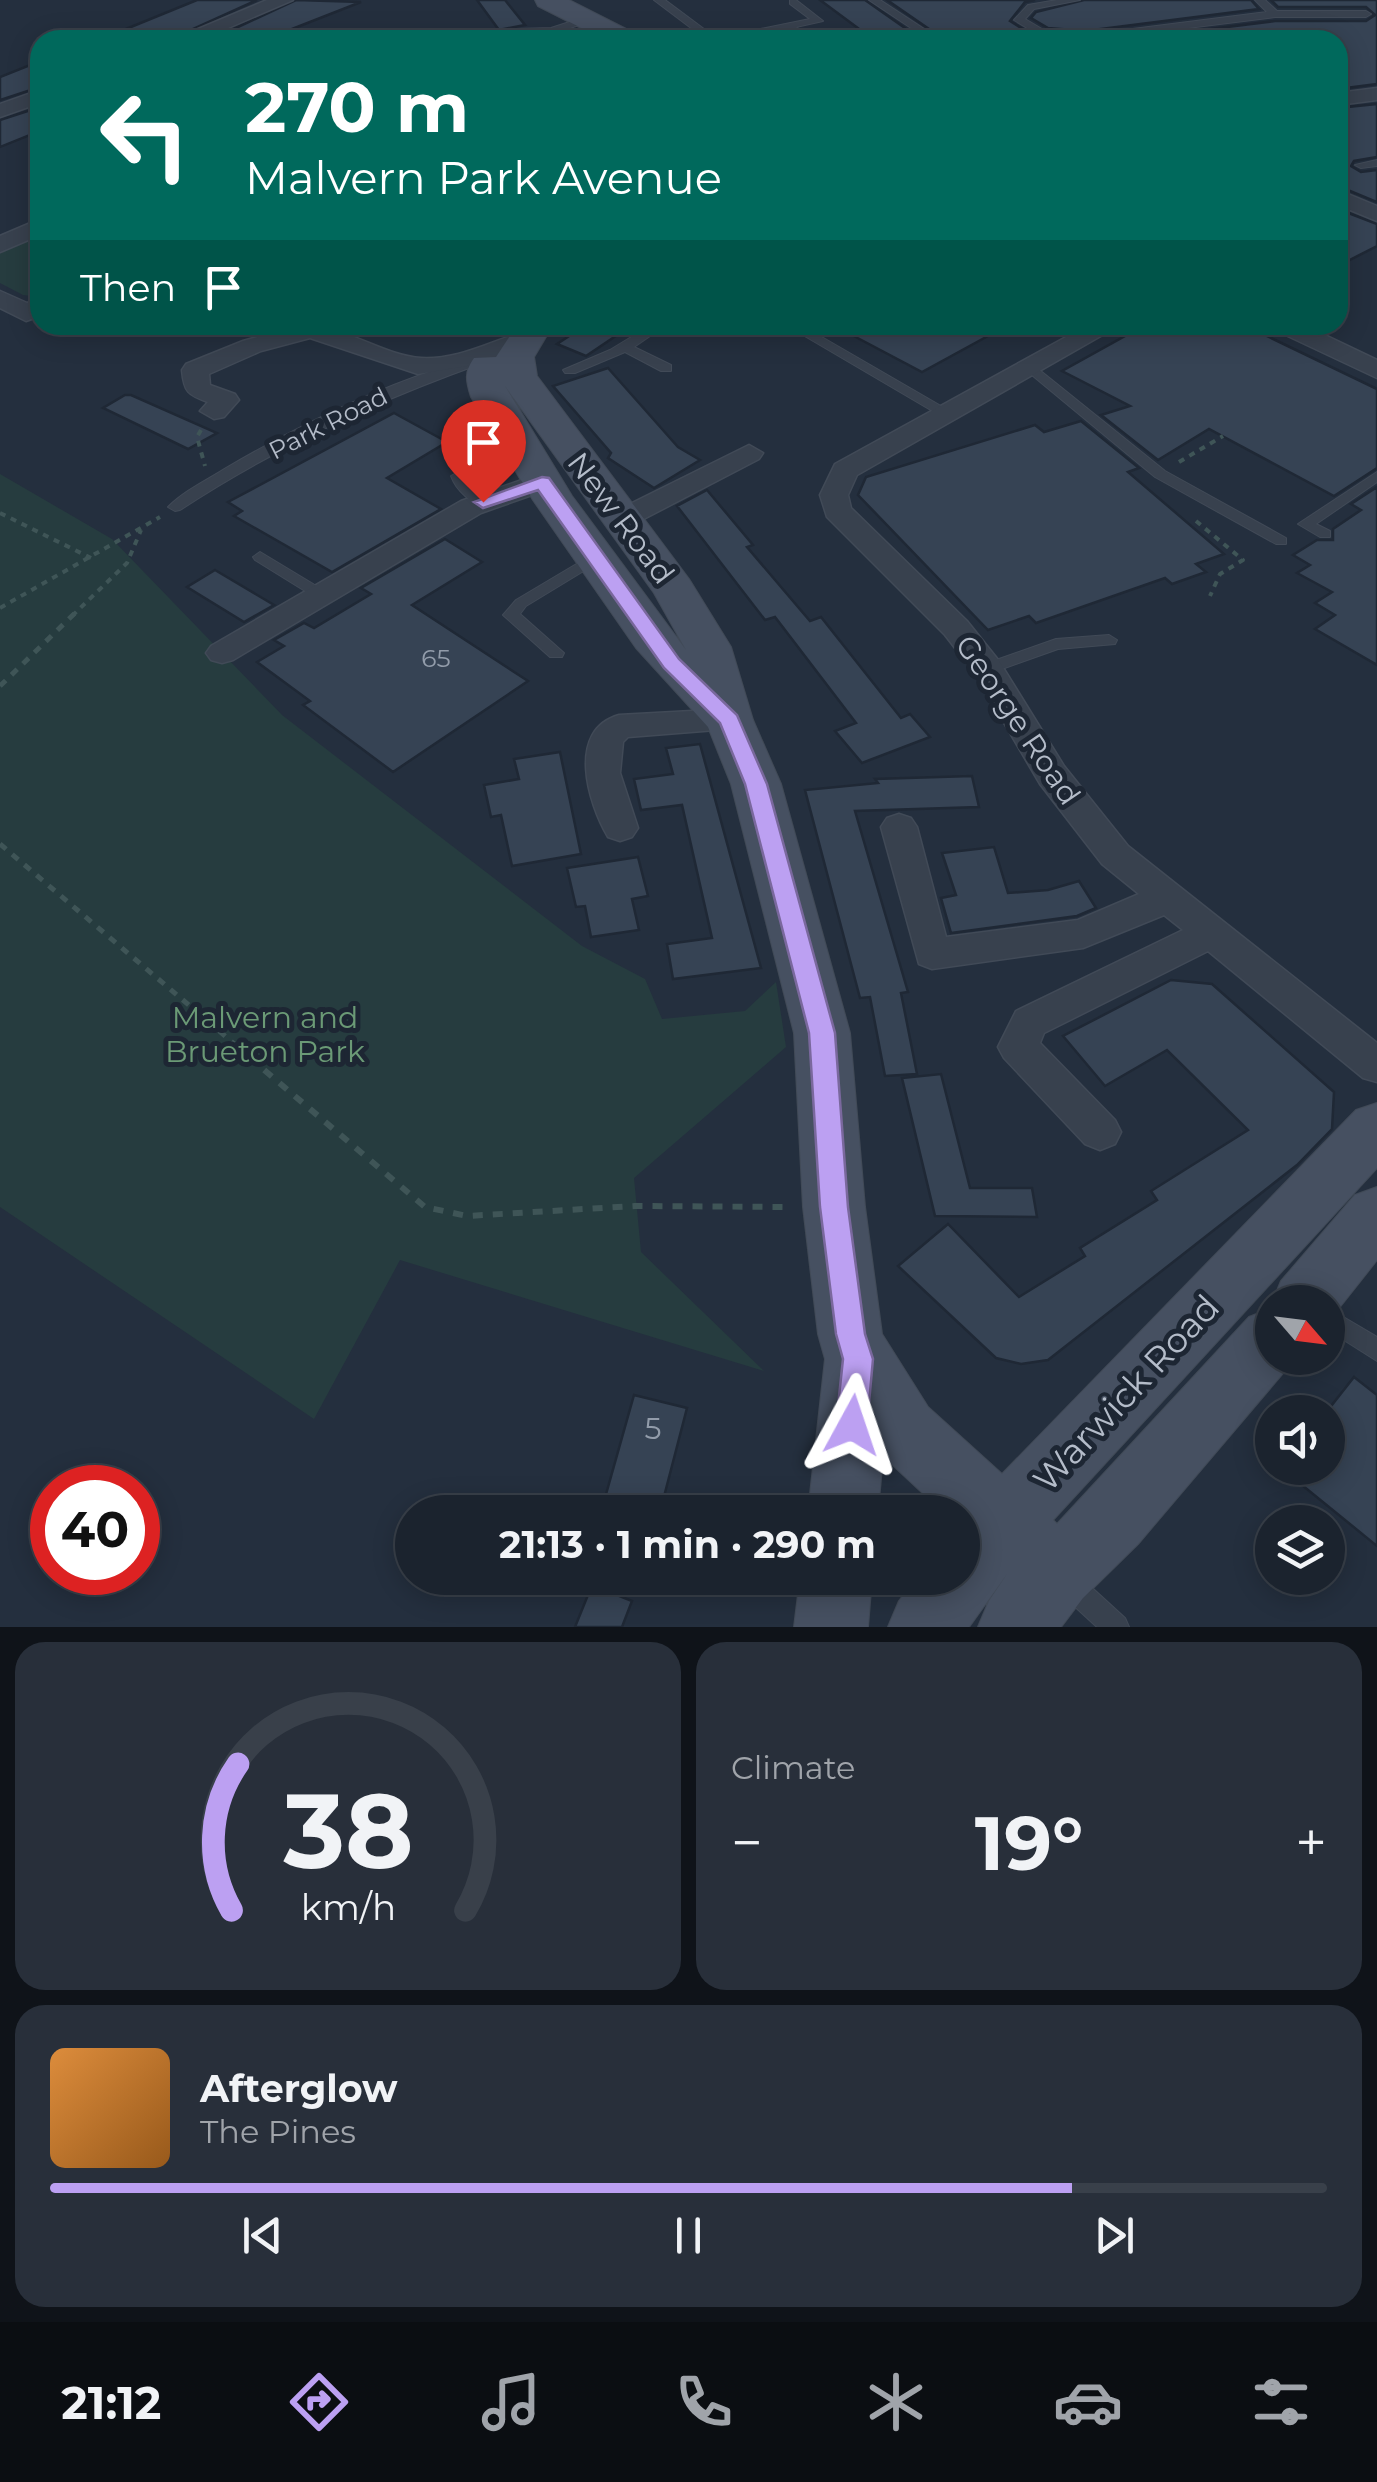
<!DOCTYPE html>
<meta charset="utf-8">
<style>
:root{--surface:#1b232e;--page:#282f3a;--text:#f1f3f6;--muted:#a0a4aa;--line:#39404a;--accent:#bca0f2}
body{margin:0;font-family:Montserrat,sans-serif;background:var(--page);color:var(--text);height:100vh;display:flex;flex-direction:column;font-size:38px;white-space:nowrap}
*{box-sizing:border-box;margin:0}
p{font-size:32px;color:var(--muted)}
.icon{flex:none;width:55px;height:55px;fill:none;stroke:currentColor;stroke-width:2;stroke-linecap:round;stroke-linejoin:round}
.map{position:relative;height:1627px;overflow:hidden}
.side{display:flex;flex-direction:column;gap:15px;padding:15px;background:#0f1319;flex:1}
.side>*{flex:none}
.top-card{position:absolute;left:30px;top:30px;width:1318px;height:305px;border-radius:30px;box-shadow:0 5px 25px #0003,0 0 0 2px var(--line);background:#00695c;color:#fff;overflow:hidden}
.needle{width:65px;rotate:118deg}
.tools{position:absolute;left:1255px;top:1285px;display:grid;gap:20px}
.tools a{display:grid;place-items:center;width:90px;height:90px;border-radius:50%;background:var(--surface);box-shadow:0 5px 25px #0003,0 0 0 2px var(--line);font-size:50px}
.speed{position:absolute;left:30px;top:1465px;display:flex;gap:20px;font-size:50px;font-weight:700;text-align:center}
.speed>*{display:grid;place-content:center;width:130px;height:130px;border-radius:50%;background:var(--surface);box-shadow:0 5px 25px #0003,0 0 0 2px var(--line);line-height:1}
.speed .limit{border:15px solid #d22;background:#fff;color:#111}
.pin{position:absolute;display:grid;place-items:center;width:85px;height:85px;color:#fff;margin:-102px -42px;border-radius:50% 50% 50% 0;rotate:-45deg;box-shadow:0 0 10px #0007}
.pin .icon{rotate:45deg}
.me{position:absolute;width:110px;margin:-55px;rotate:5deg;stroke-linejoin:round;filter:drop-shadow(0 0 8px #0008)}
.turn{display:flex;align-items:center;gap:35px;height:210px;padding:0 50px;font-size:45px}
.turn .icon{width:130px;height:130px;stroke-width:2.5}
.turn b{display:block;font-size:70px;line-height:85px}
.then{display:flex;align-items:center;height:95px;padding:0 50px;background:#0003;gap:20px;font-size:38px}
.big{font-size:75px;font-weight:700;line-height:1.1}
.side .card{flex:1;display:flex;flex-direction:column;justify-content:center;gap:15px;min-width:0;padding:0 35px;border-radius:30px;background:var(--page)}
.side .dial{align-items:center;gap:0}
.dial svg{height:260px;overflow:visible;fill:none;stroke:var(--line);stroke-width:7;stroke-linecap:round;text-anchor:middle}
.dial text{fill:var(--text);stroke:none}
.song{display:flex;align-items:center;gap:30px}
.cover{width:120px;height:120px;border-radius:15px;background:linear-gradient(135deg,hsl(30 70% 55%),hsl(30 70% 35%))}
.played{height:10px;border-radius:5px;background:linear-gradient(90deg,var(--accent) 80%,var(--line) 80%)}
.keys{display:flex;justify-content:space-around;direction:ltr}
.heat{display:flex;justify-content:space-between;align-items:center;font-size:55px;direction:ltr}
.side .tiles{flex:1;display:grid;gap:15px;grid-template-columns:1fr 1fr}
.card:last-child{grid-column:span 2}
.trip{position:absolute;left:395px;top:1495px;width:585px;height:100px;border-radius:50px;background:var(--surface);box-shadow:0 5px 25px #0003,0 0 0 2px var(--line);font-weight:700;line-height:100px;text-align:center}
.menu{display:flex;height:160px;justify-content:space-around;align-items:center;background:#0b0e12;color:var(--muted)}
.menu .icon{width:70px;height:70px}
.menu .active{color:var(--accent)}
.menu b{font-size:45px;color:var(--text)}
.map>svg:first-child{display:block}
.green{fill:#263c3f}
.building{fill:#364354;stroke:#1f2835;stroke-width:2.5}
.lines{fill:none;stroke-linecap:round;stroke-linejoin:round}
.lane-casing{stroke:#414a57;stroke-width:2}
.street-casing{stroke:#414a57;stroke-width:3}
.secondary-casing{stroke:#414a57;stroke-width:2}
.path-far2{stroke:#3f5557;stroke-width:4;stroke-dasharray:6 6;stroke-linecap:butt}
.path-far1{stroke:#3f5557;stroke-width:5;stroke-dasharray:8 8;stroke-linecap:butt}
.path{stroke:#3f5557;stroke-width:6;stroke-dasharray:10 10;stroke-linecap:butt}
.lane{fill:#38414e;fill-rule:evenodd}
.street{fill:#38414e;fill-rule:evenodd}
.secondary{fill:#465061;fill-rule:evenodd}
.route{fill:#bca0f2;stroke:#7a689d;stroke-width:2.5}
.labels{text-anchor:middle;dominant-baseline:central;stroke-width:10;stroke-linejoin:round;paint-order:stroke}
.far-street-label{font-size:25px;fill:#b4bcc9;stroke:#1d2633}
.number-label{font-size:25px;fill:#929caa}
.street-label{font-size:30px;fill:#b4bcc9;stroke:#1d2633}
.park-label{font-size:30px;fill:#6b9a76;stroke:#1d2633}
.near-number-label{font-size:30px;fill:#929caa}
.near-street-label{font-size:35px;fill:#b4bcc9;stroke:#1d2633}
</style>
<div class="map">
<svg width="1377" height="1627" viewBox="0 0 1377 1627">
<rect width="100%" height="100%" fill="#242f3e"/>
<!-- green -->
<g class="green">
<path d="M40,230v67l-17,-2 -23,-12v-35z"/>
<path d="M0,474l112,65 170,176 300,231 63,33 17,40 83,-8 31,-29 10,65 -152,131 7,74 123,119 -364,-111 -86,159 -314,-212z"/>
</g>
<!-- building -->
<g class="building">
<path d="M197,0h60l-88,40h-70z"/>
<path d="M296,0l65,2 -97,38h-54z"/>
<path d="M477,0h28l20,25 -26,5z"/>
<path d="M820,0h45l57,40h-48z"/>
<path d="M887,0h148l-10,2 -15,19 30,19h-95z"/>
<path d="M1084,0h167l8,9 -174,22 -37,-3 -17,-10 5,-6z"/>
<path d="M1271,0h106v84l-39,5v-49h-216l153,-19h91l9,-6 -9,-8h-88z"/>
<path d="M40,61v26l-40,13v-23z"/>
<path d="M1377,104v53l-23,4 -3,5 10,6 16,-2v32l-39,-16v-78z"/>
<path d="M40,107v24l-40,16v-27z"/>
<path d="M1338,209l39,15v22l-39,20z"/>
<path d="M586,325h46l-46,31 -29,-12z"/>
<path d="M833,325h73l11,6 11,-6h80l-86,47z"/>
<path d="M1145,325h99l133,64v79l-43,28 -125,-67 -51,31 -57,-45 29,-9 -68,-35z"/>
<path d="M608,368l70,79 22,13 -46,28 -46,-30 3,-5 -58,-67z"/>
<path d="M125,395h6l86,38 -29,16 -85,-41z"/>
<path d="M394,413l53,29 -60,36 54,31 -109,63 -98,-56 8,-5 -14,-9z"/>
<path d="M1081,421l58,47 -11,4 96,82 -28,10 10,8 -34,12 -7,-6 -129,45 -7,-7 -41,14 -130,-135 8,-18 169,-52 9,7z"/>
<path d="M1377,487v178l-62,-36 20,-14 -20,-12 17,-11 -35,-19 13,-8 -17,-10 24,-15h16v-11l28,-19 -10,-6z"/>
<path d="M707,490l46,55 -6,2 63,74 11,-4 80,101 9,-4 20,23 -68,26 -27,-32 21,-8 -81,-106 -10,3 -88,-114z"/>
<path d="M445,539l37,23 -70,43 116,76 -135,91 -90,-67 7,-4 -53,-39 27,-16 -10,-6 30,-17 10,5 57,-34 -10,-6z"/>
<path d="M215,570l59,35 -30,17 -57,-35z"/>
<path d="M700,744l61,224 -88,11 -6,-35 45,-6 -30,-133 -41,5 -7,-31 39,-5 -7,-26z"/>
<path d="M560,752l21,102 -69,12 -11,-51 -10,2 -7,-32 35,-6 -5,-20z"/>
<path d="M972,776l7,31 -124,4 53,181 -7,1 16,81 -32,2 -15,-79 -10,1 -55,-208 73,-7 -3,-4z"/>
<path d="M994,847l14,46 40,-3 31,-9 17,27 -19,8 -126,17 -10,-35 15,-3 -14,-42z"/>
<path d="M638,857l10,39 -16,3 7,31 -48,7 -6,-31 -9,1 -9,-39z"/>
<path d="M1171,980l41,4 122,108 -2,37 -35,36 -249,195 -27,4 -25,-6 -98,-92 50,-42 71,73 66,-41 -5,-8 77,-48 -6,-9 97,-61 -81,-80 -62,36 -42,-50z"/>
<path d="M941,1074l29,114h62l5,29 -102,-1 -33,-138z"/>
<path d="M1354,1377l23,18v151l-96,-78h47v-58z"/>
<path d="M634,1395l53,13 -27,104h-59z"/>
<path d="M592,1585l40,16 -10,26h-47z"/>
</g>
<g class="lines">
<!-- lane casing -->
<g class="lane-casing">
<g id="lane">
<path d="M654,0h11l51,38 94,-19 -20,-15v-4h6l27,21 -27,6 17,13h-12l-16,-11 -53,11h-25z"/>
<path d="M869,0h11l61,40h-12z"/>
<path d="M1057,0h23l-46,9 -9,10 22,13 38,3 182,-23 -12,-12h10l12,11h89l5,3 -5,3h-91l-183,23 -50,-3 -28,-17 14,-15z"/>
<path d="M582,18l5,3 -2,2 -45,15 -4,-4c-22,1 -42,6 -63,6l43,-11 35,-1z"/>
<path d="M1377,160v6l-16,2 -6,-3z"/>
<path d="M651,325h15l-32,22 37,18v6h-10l-36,-19 -50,21h-10l-2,-3 47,-20z"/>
<path d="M786,325h15l152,88 -7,4 -5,-1z"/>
<path d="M475,357l5,1v6c-106,38 -206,84 -300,146l-5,1 -7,-4c16,-16 39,-27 58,-39 77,-45 163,-86 249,-111z"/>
<path d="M1032,364l133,107 121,67v6h-10l-121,-67 -128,-106 -2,-3z"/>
<path d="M458,472l5,1 4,9 21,17v6c-15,2 -32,-15 -37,-29z"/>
<path d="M1377,472v10l-61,42 14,7v6h-10l-22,-13z"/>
<path d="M260,552l68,41 3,3 -8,5 -5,-2 -63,-39 -2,-3z"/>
<path d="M595,553l7,5 -2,3 -74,45 -6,8 44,39 -2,4h-12l-47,-42 13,-15z"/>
<path d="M1109,635l8,5 -2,4 -57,5 -70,25 -8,-5 2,-4 74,-26z"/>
<path d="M1328,1308l49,29v24l-49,-31z"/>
<path d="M1069,1571l9,4 47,43 4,9h-32l-37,-34 -4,-9 4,-9z"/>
</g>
</g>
<!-- street casing -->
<g class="street-casing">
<g id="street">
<path d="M267,0h26l-93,40h-28z"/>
<path d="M1377,88v12l-39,5v-12z"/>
<path d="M40,90v13l-40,14v-13z"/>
<path d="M1338,190l39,16v15l-39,-16z"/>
<path d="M40,219v16l-40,17v-16z"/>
<path d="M0,291l27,12 13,-4v17l-14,5 -26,-13z"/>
<path d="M301,325c44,0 83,31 120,33 39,2 71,-18 106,-27l13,8 -42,22 -80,13 -108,-36 -49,13 -52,23 1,11 25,9 4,6 -15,17 -10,2 -14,-8 8,-9c-20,-7 -24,-10 -26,-32l4,-6 57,-23z"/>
<path d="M1088,325h32l-263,150 -9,20 3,13 116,113 32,40 65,105 64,80 249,197v39l-14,-4 -155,-127 -164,82 -4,10 75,77 6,12 -6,12 -15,6 -15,-6 -81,-86 -6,-11 18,-36 167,-81 -19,-15 -81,33 -151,21 -13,-5 -38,-137 6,-9 12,-4 12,4 6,9 29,110 132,-17 61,-26 -37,-30 -62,-80 -64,-109 -31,-40 -118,-118 -7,-22 15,-31z"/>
<path d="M1271,325h33l73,35v18l-102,-48z"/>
<path d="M749,445l14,8 -4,6 -125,65h-20l-5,-6 5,-6z"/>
<path d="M542,473l10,3 4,6 -4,6 -71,25 -248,147 -11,3 -11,-3 -5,-7 5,-7 250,-145z"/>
<path d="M729,709l12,3 5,8 -5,8 -113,9 -5,5 -3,31 18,55 -6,9 -12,4 -12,-4c-20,-34 -42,-107 11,-122z"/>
</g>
</g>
<!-- secondary casing -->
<g class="secondary-casing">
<g id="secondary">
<path d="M535,0h34l67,34 4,6h-35l-67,-34z"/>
<path d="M517,325h36l-19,32 3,19 152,203 42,68 22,73 28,64 69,249 15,174 17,127 46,73 74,67 354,-364 21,-7v65l-324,352 4,4 192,-207 23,-9v50l23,1 -157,185 -55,54 -22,29h-83l11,-26 18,-27 -38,53h-81l11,-26 17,-23h46v-66h-19l-60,-56 -5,56h-70l17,-153 -7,-25 -15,-127 -9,-174 -63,-249 -23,-57 -72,-79 -103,-148 -62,-103c-5,-16 -7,-25 3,-39l22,-1zM505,386l149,207 32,57 -114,-154z"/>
<path d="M1377,1187v73l-49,62v-20l-56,1 9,-22 74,-86z"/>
<path d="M800,1578h72l-4,49h-74z"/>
</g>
</g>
<!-- path-far2 -->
<g class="path-far2">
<path d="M201,430l-4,7 8,29"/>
<path d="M1179,462l44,-26"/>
<path d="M0,513l91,45"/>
<path d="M1196,521l47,39 -23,14 -10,22"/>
<path d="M0,608l160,-91"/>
<path d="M72,616l55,-53 14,-33"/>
</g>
<!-- path-far1 -->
<g class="path-far1">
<path d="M0,686l75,-73"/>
<path d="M0,844l252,215"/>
</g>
<!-- path -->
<path class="path" d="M249,1057l176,150 42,9 168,-10 156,1"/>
<!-- lane -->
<use href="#lane" class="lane"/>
<!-- street -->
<use href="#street" class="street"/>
<!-- secondary -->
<use href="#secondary" class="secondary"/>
</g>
<!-- route -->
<path class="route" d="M542,477l7,1 130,181 58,56 30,69 68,249 13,174 17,127 8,25 -6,66 -4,11 -11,4 -11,-4 -5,-11 7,-66 -7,-25 -16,-127 -11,-174 -64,-249 -25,-61 -56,-55 -126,-178 -55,18 -9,-6z"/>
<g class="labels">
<!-- far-street labels -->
<g class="far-street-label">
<text transform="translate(328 423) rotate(-27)">Park Road</text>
</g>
<!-- number labels -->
<g class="number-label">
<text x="436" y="658">65</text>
</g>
<!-- street labels -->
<g class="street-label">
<text transform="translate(621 518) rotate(53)">New Road</text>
<text transform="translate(1018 720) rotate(56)">George Road</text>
</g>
<!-- park labels -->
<g class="park-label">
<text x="265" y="1017">Malvern and<tspan x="265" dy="34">Brueton Park</tspan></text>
</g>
<!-- near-number labels -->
<g class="near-number-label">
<text x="653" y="1428">5</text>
</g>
<!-- near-street labels -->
<g class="near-street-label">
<text transform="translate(1126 1393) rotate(-47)">Warwick Road</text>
</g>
</g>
</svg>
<div class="tools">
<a><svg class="needle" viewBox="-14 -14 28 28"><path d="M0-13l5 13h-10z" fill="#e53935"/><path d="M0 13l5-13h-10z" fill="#a0a4aa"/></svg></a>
<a><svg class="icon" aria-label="sound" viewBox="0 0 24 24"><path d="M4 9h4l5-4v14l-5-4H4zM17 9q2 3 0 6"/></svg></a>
<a><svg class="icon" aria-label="layers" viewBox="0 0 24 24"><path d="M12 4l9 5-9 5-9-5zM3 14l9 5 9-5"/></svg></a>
</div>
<div class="speed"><div class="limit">40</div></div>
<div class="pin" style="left:483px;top:502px;background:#d93025"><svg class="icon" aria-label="arrive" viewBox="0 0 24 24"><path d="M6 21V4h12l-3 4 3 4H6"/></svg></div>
<svg class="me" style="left:852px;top:1425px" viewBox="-20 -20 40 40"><path d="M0-17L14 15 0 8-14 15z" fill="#bca0f2" stroke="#fff" stroke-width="4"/></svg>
<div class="trip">21:13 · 1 min · 290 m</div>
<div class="top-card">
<div class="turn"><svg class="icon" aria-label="left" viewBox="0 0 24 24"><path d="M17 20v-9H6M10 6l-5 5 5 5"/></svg><div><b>270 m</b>Malvern Park Avenue</div></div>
<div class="then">Then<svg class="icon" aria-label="arrive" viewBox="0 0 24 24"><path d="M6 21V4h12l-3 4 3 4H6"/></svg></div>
</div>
</div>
<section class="side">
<div class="tiles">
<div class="card dial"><svg viewBox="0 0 100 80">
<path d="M14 69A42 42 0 1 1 86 69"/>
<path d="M14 69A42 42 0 0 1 16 24" stroke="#bca0f2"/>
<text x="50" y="56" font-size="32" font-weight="700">38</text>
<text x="50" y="72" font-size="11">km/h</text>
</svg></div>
<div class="card"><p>Climate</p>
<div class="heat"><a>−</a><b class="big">19°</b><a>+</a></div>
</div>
<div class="card">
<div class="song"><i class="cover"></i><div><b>Afterglow</b><p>The Pines</p></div></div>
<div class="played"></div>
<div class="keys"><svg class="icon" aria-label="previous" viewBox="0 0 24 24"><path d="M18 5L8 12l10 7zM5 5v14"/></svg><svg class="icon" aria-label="pause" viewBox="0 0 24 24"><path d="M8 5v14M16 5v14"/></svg><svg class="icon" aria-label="next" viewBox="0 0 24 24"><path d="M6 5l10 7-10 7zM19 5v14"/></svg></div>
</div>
</div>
</section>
<nav class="menu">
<b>21:12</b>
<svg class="icon active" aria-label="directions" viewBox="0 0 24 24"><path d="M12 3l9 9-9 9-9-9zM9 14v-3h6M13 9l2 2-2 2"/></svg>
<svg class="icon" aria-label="music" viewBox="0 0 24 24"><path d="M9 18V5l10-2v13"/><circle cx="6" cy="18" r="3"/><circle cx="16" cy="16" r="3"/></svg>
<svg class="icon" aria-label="phone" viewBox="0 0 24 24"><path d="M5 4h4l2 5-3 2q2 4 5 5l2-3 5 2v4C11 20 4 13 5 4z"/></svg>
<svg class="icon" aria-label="climate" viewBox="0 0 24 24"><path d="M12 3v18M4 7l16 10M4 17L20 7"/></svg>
<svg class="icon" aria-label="car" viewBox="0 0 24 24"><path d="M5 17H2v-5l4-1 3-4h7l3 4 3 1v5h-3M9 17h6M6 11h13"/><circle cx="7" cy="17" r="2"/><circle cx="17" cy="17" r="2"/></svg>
<svg class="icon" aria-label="filters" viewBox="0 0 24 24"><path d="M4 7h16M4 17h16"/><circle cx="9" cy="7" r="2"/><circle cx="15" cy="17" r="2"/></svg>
</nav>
